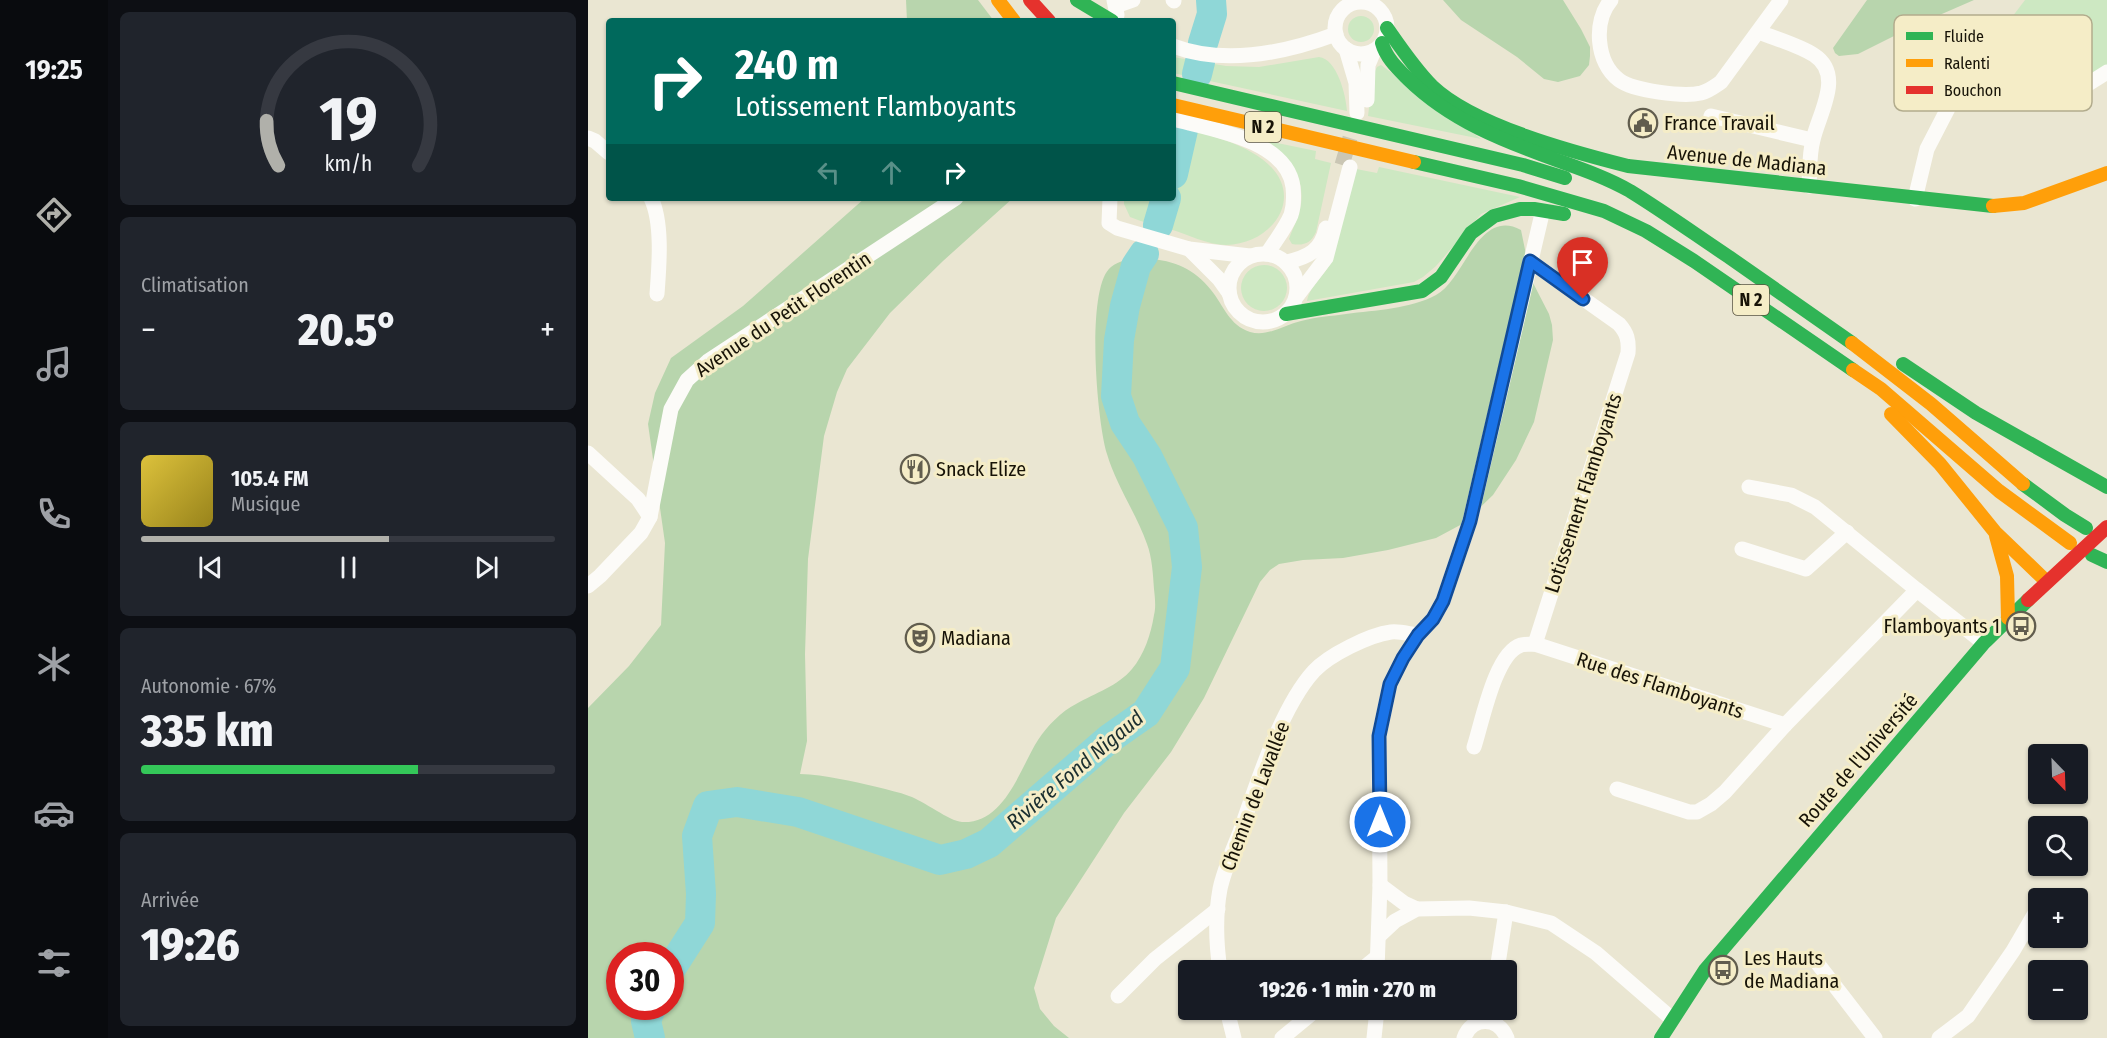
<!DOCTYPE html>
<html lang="fr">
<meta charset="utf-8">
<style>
:root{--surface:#171b24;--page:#20242c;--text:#f1f3f6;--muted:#9ea1a6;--line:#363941;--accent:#b0b0aa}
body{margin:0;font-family:"Fira Sans Condensed",sans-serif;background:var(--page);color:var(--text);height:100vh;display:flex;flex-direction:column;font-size:22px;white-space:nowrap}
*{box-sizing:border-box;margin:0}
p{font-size:20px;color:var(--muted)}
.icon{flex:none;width:33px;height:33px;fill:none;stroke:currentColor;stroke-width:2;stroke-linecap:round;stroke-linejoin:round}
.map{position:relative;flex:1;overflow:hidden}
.sheet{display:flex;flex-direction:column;gap:12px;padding:12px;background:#0d0f14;width:480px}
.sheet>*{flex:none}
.guide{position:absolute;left:18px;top:18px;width:570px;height:183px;border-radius:6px;box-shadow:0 2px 4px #0004;background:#00695c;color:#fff;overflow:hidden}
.needle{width:39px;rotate:157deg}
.fabs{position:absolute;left:1440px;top:744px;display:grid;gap:12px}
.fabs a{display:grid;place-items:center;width:60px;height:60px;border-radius:6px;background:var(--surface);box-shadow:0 2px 4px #0004;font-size:30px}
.speed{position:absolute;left:18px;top:942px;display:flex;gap:12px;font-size:30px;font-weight:700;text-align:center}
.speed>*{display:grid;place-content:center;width:78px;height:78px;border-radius:50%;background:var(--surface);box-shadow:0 2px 4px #0004;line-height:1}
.speed .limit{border:9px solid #d22;background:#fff;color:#111}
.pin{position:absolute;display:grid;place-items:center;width:51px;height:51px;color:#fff;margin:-62px -26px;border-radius:50% 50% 50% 0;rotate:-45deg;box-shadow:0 0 6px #0007}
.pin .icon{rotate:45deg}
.me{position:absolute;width:66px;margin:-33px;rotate:0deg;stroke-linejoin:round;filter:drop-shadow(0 0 4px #0008)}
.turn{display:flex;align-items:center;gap:21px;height:126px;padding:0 30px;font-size:27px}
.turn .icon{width:78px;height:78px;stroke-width:2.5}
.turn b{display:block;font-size:42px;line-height:51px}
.lanes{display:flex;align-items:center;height:57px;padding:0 30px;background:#0003;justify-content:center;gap:30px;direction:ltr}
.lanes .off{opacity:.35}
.big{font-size:45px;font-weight:800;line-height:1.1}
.sheet .tile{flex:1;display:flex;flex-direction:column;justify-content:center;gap:9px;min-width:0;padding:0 21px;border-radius:9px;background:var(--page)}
.sheet .dial{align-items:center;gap:0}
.dial svg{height:156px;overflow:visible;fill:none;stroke:var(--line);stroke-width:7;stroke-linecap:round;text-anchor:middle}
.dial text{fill:var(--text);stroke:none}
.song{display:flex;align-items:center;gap:18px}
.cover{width:72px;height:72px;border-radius:9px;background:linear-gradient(135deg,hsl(50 70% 55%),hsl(50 70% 35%))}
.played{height:6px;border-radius:3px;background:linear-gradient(90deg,var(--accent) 60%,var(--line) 60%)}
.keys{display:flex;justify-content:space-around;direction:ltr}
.heat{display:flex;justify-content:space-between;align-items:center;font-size:33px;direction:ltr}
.charge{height:9px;border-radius:4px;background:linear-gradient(90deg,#34c759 67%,var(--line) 0)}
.trip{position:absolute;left:590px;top:960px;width:339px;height:60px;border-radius:6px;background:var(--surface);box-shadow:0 2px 4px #0004;font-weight:800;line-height:60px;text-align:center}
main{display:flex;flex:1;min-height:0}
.dock{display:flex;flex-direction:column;width:108px;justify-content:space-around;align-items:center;background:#090b0e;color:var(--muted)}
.dock .icon{width:42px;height:42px}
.dock .current{color:var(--accent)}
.dock b{font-size:27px;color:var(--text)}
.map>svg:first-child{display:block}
.green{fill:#cde8c2}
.forest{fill:#b8d5ad;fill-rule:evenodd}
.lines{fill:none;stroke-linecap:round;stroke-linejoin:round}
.river{stroke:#8fd7d7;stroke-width:30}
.street-tunnel{stroke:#cac6b4;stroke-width:15;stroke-dasharray:15 8;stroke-linecap:butt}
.street{stroke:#fcfbf8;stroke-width:15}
.fast{stroke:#30b455;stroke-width:14}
.slow{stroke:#ff9f0a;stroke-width:14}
.jam{stroke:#e5322d;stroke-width:14}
.route-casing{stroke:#114b97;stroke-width:15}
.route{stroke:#1a73e8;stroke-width:10}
.labels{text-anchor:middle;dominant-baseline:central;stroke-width:6;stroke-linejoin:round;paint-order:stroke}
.shield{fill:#f5edc7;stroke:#5a5441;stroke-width:1.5}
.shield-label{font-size:18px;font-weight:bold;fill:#171307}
.poi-label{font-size:20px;fill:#171307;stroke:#f5edc7;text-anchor:start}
.street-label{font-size:20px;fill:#171307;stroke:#f5edc7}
.water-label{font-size:21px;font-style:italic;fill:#1a2e2f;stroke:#f5edc7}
.key{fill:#f5edc7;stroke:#b2ac8d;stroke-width:1.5}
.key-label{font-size:16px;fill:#171307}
</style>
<main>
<nav class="dock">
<b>19:25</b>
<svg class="icon current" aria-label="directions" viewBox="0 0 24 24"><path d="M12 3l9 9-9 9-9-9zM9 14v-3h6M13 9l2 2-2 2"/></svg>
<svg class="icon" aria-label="music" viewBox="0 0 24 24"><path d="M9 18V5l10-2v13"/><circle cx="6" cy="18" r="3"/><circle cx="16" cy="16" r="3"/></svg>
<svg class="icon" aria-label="phone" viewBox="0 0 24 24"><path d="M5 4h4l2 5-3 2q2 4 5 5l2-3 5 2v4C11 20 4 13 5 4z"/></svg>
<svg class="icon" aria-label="climate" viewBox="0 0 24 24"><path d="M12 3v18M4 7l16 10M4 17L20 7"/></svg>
<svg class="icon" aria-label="car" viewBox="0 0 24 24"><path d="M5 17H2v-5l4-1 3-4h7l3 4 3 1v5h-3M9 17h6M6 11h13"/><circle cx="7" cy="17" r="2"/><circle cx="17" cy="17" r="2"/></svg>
<svg class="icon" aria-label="filters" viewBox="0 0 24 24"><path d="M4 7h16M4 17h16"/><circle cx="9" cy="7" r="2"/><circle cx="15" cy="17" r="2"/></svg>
</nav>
<section class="sheet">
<div class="tile dial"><svg viewBox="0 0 100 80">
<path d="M14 69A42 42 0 1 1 86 69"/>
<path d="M14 69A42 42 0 0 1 8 46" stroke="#b0b0aa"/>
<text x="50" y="56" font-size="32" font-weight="700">19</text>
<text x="50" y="72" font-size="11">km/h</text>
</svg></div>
<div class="tile"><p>Climatisation</p>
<div class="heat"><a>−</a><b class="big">20.5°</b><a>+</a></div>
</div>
<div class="tile">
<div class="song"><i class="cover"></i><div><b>105.4 FM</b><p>Musique</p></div></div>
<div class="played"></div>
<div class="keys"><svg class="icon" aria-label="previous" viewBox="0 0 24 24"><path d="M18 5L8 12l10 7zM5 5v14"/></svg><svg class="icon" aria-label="pause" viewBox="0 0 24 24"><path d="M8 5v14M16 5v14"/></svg><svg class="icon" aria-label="next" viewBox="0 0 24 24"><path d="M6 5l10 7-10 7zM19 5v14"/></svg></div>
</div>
<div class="tile"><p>Autonomie · 67%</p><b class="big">335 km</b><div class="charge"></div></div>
<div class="tile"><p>Arrivée</p><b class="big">19:26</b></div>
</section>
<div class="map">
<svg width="1519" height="1038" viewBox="0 0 1519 1038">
<rect width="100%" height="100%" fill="#eae6d2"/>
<!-- green -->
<g class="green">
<path d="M1437,0h82v65l-36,22 -87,-33z"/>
<circle cx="773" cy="29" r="13"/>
<path d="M585,57l53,9 33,1 60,-10c18,2 27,38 28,54l-174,-38z"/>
<path d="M793,65l100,74 -113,-23 5,-41 4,-8z"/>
<path d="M585,126c31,8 63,14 89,33 46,34 13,85 -36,86 -18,0 -39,-11 -57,-16 -13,-4 -27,-7 -39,-12l-6,-13v-6h49z"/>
<path d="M675,140l53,11 -1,8 16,4 -15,69c-5,11 -12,14 -24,12l-3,-5c4,-11 10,-23 12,-35 4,-30 -15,-51 -38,-64z"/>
<path d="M791,167l141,30 -39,17 -45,52 -13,11 -9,5 -107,19c3,-16 18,-25 25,-41l24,-91 21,4z"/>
<circle cx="676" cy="288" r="23"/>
</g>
<!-- forest -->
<g class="forest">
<path d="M318,0h72l16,21h-87z"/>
<path d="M855,0h120l18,29 9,18v9l-1,9 -9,11 -22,6 -14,-3 -27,-22 -56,-37z"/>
<path d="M1279,0h107l-62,27 -54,27 -19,2 -4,-3 -2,-5z"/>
<path d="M277,198h148l-70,63 -53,52 -43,56 -10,23 -13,44 -16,123 -3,95 2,87 -7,33c26,1 51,7 77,13 11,3 22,5 32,9 15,5 40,25 53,26 43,2 58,-54 76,-82 9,-14 24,-29 38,-36 19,-11 42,-18 56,-35 12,-14 19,-35 22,-54 2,-8 1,-17 0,-26 -1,-15 -2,-32 -7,-45 -11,-31 -31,-59 -40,-90 -10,-31 -22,-167 4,-187 10,-8 25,-9 38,-8 24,1 46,10 62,31 13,16 18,35 39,42 18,5 34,-7 51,-11 14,-4 31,-5 45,-7 30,-4 64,-5 90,-19 28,-14 42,-88 85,-65l10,49 18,35 3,11 1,15 -19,82 -18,38 -23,35 -29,28 -28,15 -48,12 -45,8 -40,2 -24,4 -9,6 -10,12 -56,116 -33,54 -47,61 -68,105 -22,70 6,21 14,17 15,12h-481v-330l41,-42 32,-41 4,-82 -17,-119 7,-31 16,-35 72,-52zM32,956h50v50h-50z"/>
</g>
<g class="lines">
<!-- river -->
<g class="river">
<path d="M615,43l9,-29 -1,-14"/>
<path d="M609,74l3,-12"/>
<path d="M585,174l10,-44"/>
<path d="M570,225l8,-27"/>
<path d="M82,970l30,-47 1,-29 -4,-58 11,-30 29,-4 61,10 142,48 26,-6 23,-11 120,-104 37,-26 29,-45 12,-101 -4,-39 -36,-72 -22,-33 -9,-27 3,-56 6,-34 11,-40 8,-12"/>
<path d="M62,1038l-4,-17 6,-15"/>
</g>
<!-- street-tunnel -->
<path class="street-tunnel" d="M754,165l8,-27"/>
<!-- street -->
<g class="street">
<path d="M526,0l3,15 -2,6"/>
<path d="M585,0l1,1"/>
<path d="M1023,0c-18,21 -15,63 8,80 15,11 64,17 82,13 8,-2 14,-7 20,-11l60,-82"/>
<circle cx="773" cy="28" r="26"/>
<path d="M528,6l17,-6"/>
<path d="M1171,32c17,7 39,13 55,23 31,20 4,60 -1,85 -4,14 -3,31 -4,46"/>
<path d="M585,46c53,20 112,7 163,-12"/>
<path d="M758,49l10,34 1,30"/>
<path d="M779,100l1,-35 6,-14"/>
<path d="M1123,116l101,24"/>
<path d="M585,119c38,10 114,21 120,68 1,10 1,19 -2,28 -6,14 -16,26 -24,39"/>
<path d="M0,138l7,3 14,12"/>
<path d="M63,198c12,25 8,69 6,96"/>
<path d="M522,198l-1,25 8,5 72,21 61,7"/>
<path d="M1327,199l12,-50 48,-93 92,35h10l30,-19"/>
<path d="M601,249l30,30 10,14"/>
<circle cx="675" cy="288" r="34"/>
<path d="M942,261l89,63c8,9 10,16 9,29l-93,291"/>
<path d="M699,262c21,-5 34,-11 39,-34"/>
<path d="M709,296l29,-38 24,-91"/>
<path d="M0,453l50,46 12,18"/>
<path d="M1161,487l42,8 24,12 102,83"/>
<path d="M1154,549l64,20 41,-37"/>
<path d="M0,586l12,-10 41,-43 9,-16 21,-108 16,-29 21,-19 248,-163"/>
<path d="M886,747c8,-24 21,-94 47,-102 4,-1 10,-1 14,-1l250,81"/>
<path d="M1029,789l72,23h8l14,-8 14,-12 60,-67 132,-135 67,53"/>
<path d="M792,885l24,18 13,6"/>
<path d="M792,935l15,-14 22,-12 52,-1 37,4 45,11 45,30 76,66"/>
<path d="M1230,964l57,74"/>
<path d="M632,970c-4,-27 -5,-54 0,-81 4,-19 13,-39 20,-57 16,-46 41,-125 74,-161 15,-16 55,-36 77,-39 9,-1 18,2 27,3"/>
<path d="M773,970l16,-13"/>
<path d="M789,970l3,-85 -1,-149 11,-52 13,-26 15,-23 15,-16 10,-18 27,-80 71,-303"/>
<path d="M909,970l9,-58"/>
<path d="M530,996l37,-37 63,-50"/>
<path d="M639,1010l7,28"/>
<path d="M694,1038l34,-28"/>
<path d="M786,1038l3,-28"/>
<path d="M876,1038c8,-22 34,-22 43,0"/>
<path d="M1351,1038l29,-22 45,-65 25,-43"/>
</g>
<!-- fast -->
<g class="fast">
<path d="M489,0l35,21"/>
<path d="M799,28c14,20 28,41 45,58 42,40 141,66 196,80l365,40"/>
<path d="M794,43c4,15 16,26 26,36 43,42 96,62 151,82 25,9 48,17 71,30 34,21 66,44 99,66 41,29 82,57 123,86"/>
<path d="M585,83l350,82 42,13"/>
<path d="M826,162l104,24 86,25 42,20 48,30 159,109"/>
<path d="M698,314l136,-23 19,-14 30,-44 23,-17 26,-7h14l30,5"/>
<path d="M1315,364l73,49 131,74"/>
<path d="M1435,484l42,31 21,13"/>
<path d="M1504,555l15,7"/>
<path d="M1073,1038l44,-68 279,-327 44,-43"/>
</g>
<!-- slow -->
<g class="slow">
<path d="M410,0l16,21"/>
<path d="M585,105l241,57"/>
<path d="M1405,206l31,-3 83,-30"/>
<path d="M1264,343l79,61 92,80"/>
<path d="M1265,370l28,19 118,102 71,52"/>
<path d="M1303,414l49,50 55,68 52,50"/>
<path d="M1408,536l11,40 1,42"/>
</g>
<!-- jam -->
<g class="jam">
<path d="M442,0l19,21"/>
<path d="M1440,600l79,-73"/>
</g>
</g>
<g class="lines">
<!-- route casing -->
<g class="route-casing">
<path id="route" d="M792,822l-1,-86 11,-52 13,-26 15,-23 15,-16 10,-18 27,-80 60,-260 53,38"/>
</g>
<!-- route -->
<use href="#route" class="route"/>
</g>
<!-- icons -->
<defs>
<g id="civic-ring" transform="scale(1.5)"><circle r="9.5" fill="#f5edc7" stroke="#615d4e" stroke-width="1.5"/><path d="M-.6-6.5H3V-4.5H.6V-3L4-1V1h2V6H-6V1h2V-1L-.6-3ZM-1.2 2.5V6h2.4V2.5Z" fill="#615d4e"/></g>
<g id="restaurant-ring" transform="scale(1.5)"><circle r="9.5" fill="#f5edc7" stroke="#615d4e" stroke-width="1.5"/><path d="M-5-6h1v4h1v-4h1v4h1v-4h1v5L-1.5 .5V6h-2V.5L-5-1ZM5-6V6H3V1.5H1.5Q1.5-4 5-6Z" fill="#615d4e"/></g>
<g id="bus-ring" transform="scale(1.5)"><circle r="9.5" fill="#f5edc7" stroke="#615d4e" stroke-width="1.5"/><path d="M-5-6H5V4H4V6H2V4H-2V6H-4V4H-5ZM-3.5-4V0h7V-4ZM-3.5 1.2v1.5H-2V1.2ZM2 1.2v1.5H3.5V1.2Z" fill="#615d4e"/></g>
<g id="theatre-ring" transform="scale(1.5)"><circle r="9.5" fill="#f5edc7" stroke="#615d4e" stroke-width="1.5"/><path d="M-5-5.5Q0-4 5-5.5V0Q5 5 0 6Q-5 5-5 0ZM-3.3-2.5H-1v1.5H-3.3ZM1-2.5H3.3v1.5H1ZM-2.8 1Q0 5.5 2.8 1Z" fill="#615d4e"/></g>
</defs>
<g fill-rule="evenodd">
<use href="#civic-ring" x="1055" y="123"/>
<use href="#restaurant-ring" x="327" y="469"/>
<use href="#bus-ring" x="1433" y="626"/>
<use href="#theatre-ring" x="332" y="638"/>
<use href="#bus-ring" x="1135" y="970"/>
</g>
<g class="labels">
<!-- shield labels -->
<g class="shield">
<rect x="657" y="112" width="36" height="30" rx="4.5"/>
<rect x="1145" y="285" width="36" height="30" rx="4.5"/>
</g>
<g class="shield-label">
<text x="675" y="127">N 2</text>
<text x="1163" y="300">N 2</text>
</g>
<!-- poi labels -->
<g class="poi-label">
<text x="1076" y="123">France Travail</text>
<text x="348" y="469">Snack Elize</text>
<text x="1412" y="626" text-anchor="end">Flamboyants 1</text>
<text x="353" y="638">Madiana</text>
<text x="1156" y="958">Les Hauts<tspan x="1156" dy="23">de Madiana</tspan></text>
</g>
<!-- street labels -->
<g class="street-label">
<text transform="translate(1159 160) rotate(6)">Avenue de Madiana</text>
<text transform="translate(195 314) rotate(-34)">Avenue du Petit Florentin</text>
<text transform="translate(995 493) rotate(-72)">Lotissement Flamboyants</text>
<text transform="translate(1072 685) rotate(18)">Rue des Flamboyants</text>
<text transform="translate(1270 760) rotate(-49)">Route de l'Université</text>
<text transform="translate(667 796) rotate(-69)">Chemin de Lavallée</text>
</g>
<!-- water labels -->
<g class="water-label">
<text transform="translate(487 770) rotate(-40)">Rivière Fond Nigaud</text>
</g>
</g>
<!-- legend -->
<rect x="1306" y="15" width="198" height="96" rx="9" class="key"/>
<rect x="1318" y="32" width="27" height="8" fill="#30b455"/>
<rect x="1318" y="59" width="27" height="8" fill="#ff9f0a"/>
<rect x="1318" y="86" width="27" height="8" fill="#e5322d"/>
<g class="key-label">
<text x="1356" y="42">Fluide</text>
<text x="1356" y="69">Ralenti</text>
<text x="1356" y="96">Bouchon</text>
</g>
</svg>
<div class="fabs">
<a><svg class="needle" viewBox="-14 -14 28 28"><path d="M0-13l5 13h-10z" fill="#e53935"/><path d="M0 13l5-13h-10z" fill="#9ea1a6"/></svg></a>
<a><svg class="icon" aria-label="search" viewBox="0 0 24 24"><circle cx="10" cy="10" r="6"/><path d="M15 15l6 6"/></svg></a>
<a>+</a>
<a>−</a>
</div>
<div class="speed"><div class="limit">30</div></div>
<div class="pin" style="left:995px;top:299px;background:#d93025"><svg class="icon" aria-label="arrive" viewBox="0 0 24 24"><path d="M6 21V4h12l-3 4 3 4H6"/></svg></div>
<svg class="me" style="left:792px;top:822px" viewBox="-20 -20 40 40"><circle r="17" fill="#1a73e8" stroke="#fff" stroke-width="3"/><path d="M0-11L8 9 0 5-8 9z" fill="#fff"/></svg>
<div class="trip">19:26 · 1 min · 270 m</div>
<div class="guide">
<div class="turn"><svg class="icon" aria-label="right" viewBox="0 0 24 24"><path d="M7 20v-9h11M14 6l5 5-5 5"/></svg><div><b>240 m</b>Lotissement Flamboyants</div></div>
<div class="lanes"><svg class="icon off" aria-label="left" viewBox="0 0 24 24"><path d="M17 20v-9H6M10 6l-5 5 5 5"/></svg><svg class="icon off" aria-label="ahead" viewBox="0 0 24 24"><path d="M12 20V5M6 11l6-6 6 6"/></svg><svg class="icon" aria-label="right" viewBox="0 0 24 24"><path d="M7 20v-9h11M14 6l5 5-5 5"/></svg></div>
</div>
</div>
</main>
